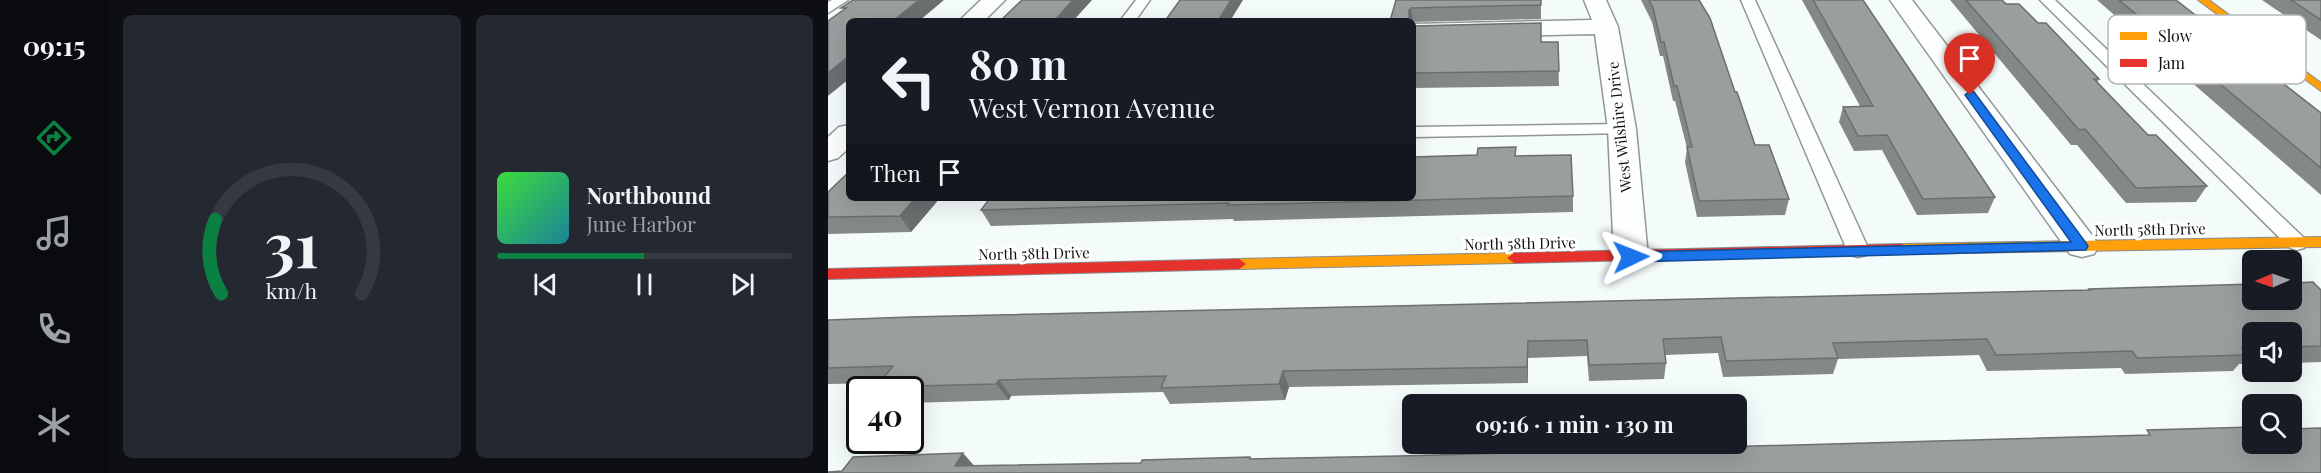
<!DOCTYPE html>
<meta charset="utf-8">
<style>
:root{--surface:#171b24;--page:#242831;--text:#f1f3f6;--muted:#9ea1a6;--line:#363941;--accent:#0b8043}
body{margin:0;font-family:"Playfair Display",serif;background:var(--page);color:var(--text);height:100vh;display:flex;flex-direction:column;font-size:22px;white-space:nowrap}
*{box-sizing:border-box;margin:0}
p{font-size:20px;color:var(--muted)}
.icon{flex:none;width:33px;height:33px;fill:none;stroke:currentColor;stroke-width:2;stroke-linecap:round;stroke-linejoin:round}
.map{position:relative;flex:1;overflow:hidden}
.sheet{display:flex;flex-direction:column;gap:15px;padding:15px;background:#0d0f14;width:720px}
.sheet>*{flex:none}
.top-card{position:absolute;left:18px;top:18px;width:570px;height:183px;border-radius:9px;box-shadow:0 6px 24px #0002;background:#171b24;color:var(--text);overflow:hidden}
.needle{width:39px;rotate:268deg}
.fabs{position:absolute;left:1414px;top:250px;display:grid;gap:12px}
.fabs a{display:grid;place-items:center;width:60px;height:60px;border-radius:9px;background:var(--surface);box-shadow:0 6px 24px #0002;font-size:30px}
.speed{position:absolute;left:18px;top:376px;display:flex;gap:12px;font-size:30px;font-weight:700;text-align:center}
.speed>*{display:grid;place-content:center;width:78px;height:78px;border-radius:50%;background:var(--surface);box-shadow:0 6px 24px #0002;line-height:1}
.speed .limit{border:3px solid #111;border-radius:9px;background:#fff;color:#111}
.pin{position:absolute;display:grid;place-items:center;width:51px;height:51px;color:#fff;margin:-62px -26px;border-radius:50% 50% 50% 0;rotate:-45deg;box-shadow:0 0 6px #0007}
.pin .icon{rotate:45deg}
.me{position:absolute;width:66px;margin:-33px;rotate:88deg;stroke-linejoin:round;filter:drop-shadow(0 0 4px #0008)}
.turn{display:flex;align-items:center;gap:21px;height:126px;padding:0 24px;font-size:27px}
.turn .icon{width:78px;height:78px;stroke-width:2.5}
.turn b{display:block;font-size:42px;line-height:51px}
.then{display:flex;align-items:center;height:57px;padding:0 24px;background:#0003;gap:12px;font-size:22px}
.sheet .card{flex:1;display:flex;flex-direction:column;justify-content:center;gap:9px;min-width:0;padding:0 21px;border-radius:9px;background:var(--page)}
.sheet .dial{align-items:center;gap:0}
.dial svg{height:156px;overflow:visible;fill:none;stroke:var(--line);stroke-width:7;stroke-linecap:round;text-anchor:middle}
.dial text{fill:var(--text);stroke:none}
.song{display:flex;align-items:center;gap:18px}
.cover{width:72px;height:72px;border-radius:9px;background:linear-gradient(135deg,hsl(120 70% 55%),hsl(190 70% 35%))}
.played{height:6px;border-radius:3px;background:linear-gradient(90deg,var(--accent) 50%,var(--line) 50%)}
.keys{display:flex;justify-content:space-around;direction:ltr}
.sheet .tiles{flex:1;display:grid;gap:15px;grid-template-columns:repeat(2,1fr)}
.trip{position:absolute;left:574px;top:394px;width:345px;height:60px;border-radius:9px;background:var(--surface);box-shadow:0 6px 24px #0002;font-weight:700;line-height:60px;text-align:center}
main{display:flex;flex:1;min-height:0}
.dock{display:flex;flex-direction:column;width:108px;justify-content:space-around;align-items:center;background:#090b0e;color:var(--muted)}
.dock .icon{width:42px;height:42px}
.dock .current{color:var(--accent)}
.dock b{font-size:27px;color:var(--text)}
.map>svg:first-child{display:block}
.lines{fill:none;stroke-linecap:round;stroke-linejoin:round}
.lane-casing{stroke:#929695;stroke-width:3}
.street-casing{stroke:#929695;stroke-width:3}
.slow-casing{stroke:#898c8c;stroke-width:2}
.jam-casing{stroke:#898c8c;stroke-width:2}
.lane{fill:#fdfffe;fill-rule:evenodd}
.street{fill:#fdfffe;fill-rule:evenodd}
.slow{fill:#ff9f0a;fill-rule:evenodd}
.jam{fill:#e5322d;fill-rule:evenodd}
.wall{fill:#848988}
.shaded-wall{fill:#6b6f6f}
.building{fill:#999f9e;stroke:#6b6f6f;stroke-width:1.5}
.route{fill:#1a73e8;stroke:#114b97;stroke-width:1.5}
.labels{text-anchor:middle;dominant-baseline:central;stroke-width:6;stroke-linejoin:round;paint-order:stroke}
.street-label{font-size:15px;fill:#0f0f0f;stroke:#fff}
.key{fill:#fff;stroke:#b7b7b7;stroke-width:1.5}
.key-label{font-size:16px;fill:#0f0f0f}
</style>
<main>
<nav class="dock">
<b>09:15</b>
<svg class="icon current" aria-label="directions" viewBox="0 0 24 24"><path d="M12 3l9 9-9 9-9-9zM9 14v-3h6M13 9l2 2-2 2"/></svg>
<svg class="icon" aria-label="music" viewBox="0 0 24 24"><path d="M9 18V5l10-2v13"/><circle cx="6" cy="18" r="3"/><circle cx="16" cy="16" r="3"/></svg>
<svg class="icon" aria-label="phone" viewBox="0 0 24 24"><path d="M5 4h4l2 5-3 2q2 4 5 5l2-3 5 2v4C11 20 4 13 5 4z"/></svg>
<svg class="icon" aria-label="climate" viewBox="0 0 24 24"><path d="M12 3v18M4 7l16 10M4 17L20 7"/></svg>
</nav>
<section class="sheet">
<div class="tiles">
<div class="card dial"><svg viewBox="0 0 100 80">
<path d="M14 69A42 42 0 1 1 86 69"/>
<path d="M14 69A42 42 0 0 1 11 31" stroke="#0b8043"/>
<text x="50" y="56" font-size="32" font-weight="700">31</text>
<text x="50" y="72" font-size="11">km/h</text>
</svg></div>
<div class="card">
<div class="song"><i class="cover"></i><div><b>Northbound</b><p>June Harbor</p></div></div>
<div class="played"></div>
<div class="keys"><svg class="icon" aria-label="previous" viewBox="0 0 24 24"><path d="M18 5L8 12l10 7zM5 5v14"/></svg><svg class="icon" aria-label="pause" viewBox="0 0 24 24"><path d="M8 5v14M16 5v14"/></svg><svg class="icon" aria-label="next" viewBox="0 0 24 24"><path d="M6 5l10 7-10 7zM19 5v14"/></svg></div>
</div>
</div>
</section>
<div class="map">
<svg width="1493" height="473" viewBox="0 0 1493 473">
<rect width="100%" height="100%" fill="#f4fcfb"/>
<g class="lines">
<!-- lane casing -->
<g class="lane-casing">
<g id="lane">
<path d="M4,0h16l-20,13v-11z"/>
<path d="M308,0h14l-15,21h-15z"/>
<path d="M913,0h14l114,250 -3,5 -8,2 -8,-2 -3,-5z"/>
<path d="M1212,0h15l249,238 4,5 -4,5 -7,2 -7,-2z"/>
<path d="M794,124l6,1 3,4 -3,4 -215,4v-10z"/>
</g>
</g>
<!-- street casing -->
<g class="street-casing">
<g id="street">
<path d="M153,0h24l-21,21h-25z"/>
<path d="M756,0h22l12,27 18,102 12,128 -5,8 -12,4 -12,-4 -5,-8 -6,-128 -13,-95 -182,4v-14l179,-4z"/>
<path d="M1062,0h22l182,238 5,8 -5,8 -12,3 -12,-3z"/>
<path d="M21,125v23l-11,10 -10,3v-24l11,-10z"/>
</g>
</g>
<!-- slow casing -->
<g class="slow-casing">
<g id="slow">
<path d="M1370,0h11l112,83v8z"/>
<path d="M1493,237v10l-419,7 -7,-5 7,-5z"/>
<path d="M686,253l7,5 -7,5 -275,6 -7,-5 7,-5z"/>
</g>
</g>
<!-- jam casing -->
<g class="jam-casing">
<g id="jam">
<path d="M1074,244l7,5 -7,5 -388,9 -7,-5 7,-5z"/>
<path d="M411,259l7,5 -7,5 -411,10v-10z"/>
</g>
</g>
<!-- lane -->
<use href="#lane" class="lane"/>
<!-- street -->
<use href="#street" class="street"/>
<!-- slow -->
<use href="#slow" class="slow"/>
<!-- jam -->
<use href="#jam" class="jam"/>
</g>
<!-- wall -->
<g class="wall">
<path d="M568,0h145v19l-128,3 -23,-1z"/>
<path d="M813,0h58l56,145 34,54 -4,16 -88,2 -12,-55 2,-14 -12,-47h-2l-10,-45h-3l-8,-34z"/>
<path d="M974,0h61l132,197 -7,16 -71,2 -35,-65 -28,1 -15,-29 4,-15 17,-1z"/>
<path d="M1122,0h52l4,4 32,19 61,56 -2,4 51,52 59,51 -11,16 -70,1 -49,-58h-6z"/>
<path d="M1269,0h79l145,113v82z"/>
<path d="M1434,0h59v40z"/>
<path d="M585,26l128,16h17l1,44 -146,2z"/>
<path d="M688,147v9l57,40v16l-339,9 -1,-2 -242,7 -10,-16 496,-55z"/>
<path d="M0,192l112,6 -29,34 -83,2z"/>
<path d="M1261,289l232,1v72l-29,1v-30h-39v31h-14l-6,7 -108,3 -4,-6 -134,3 -8,-16 -141,4 -5,15 -110,3 -5,-24 -53,2 1,8 -2,16 -75,2 -2,-25 -59,2v25l-239,4 -4,13 -115,4 -7,-12 -152,4 -2,4 -99,3v-13h-31l-3,-3 4,-4 -52,1v-64l1260,-30z"/>
</g>
<!-- shaded-wall -->
<g class="shaded-wall">
<path d="M91,0h25l-25,21h-26z"/>
<path d="M245,0h19l-19,21h-19z"/>
<path d="M403,0h12l-13,21h-12z"/>
<path d="M583,8l2,13h-4v-11z"/>
<path d="M21,56v23l-21,17v-23z"/>
<path d="M87,198h25l-29,34 -11,-16z"/>
<path d="M700,341v42l-1,-16z"/>
<path d="M455,371l6,16 -4,13 -6,-16z"/>
<path d="M171,380l12,16 -2,4 -13,-16z"/>
<path d="M135,453l14,16 -22,-3z"/>
</g>
<!-- building -->
<g class="building">
<path d="M25,0h66l-26,21h-44v35l-21,17v-52l18,-13h-5z"/>
<path d="M194,0h51l-19,21h-54z"/>
<path d="M352,0h51l-13,21h-53z"/>
<path d="M568,0h145v5l-130,3 -2,2v11h-19z"/>
<path d="M821,0h50l11,18 25,74h2l18,53h14l20,54 -90,2 -12,-54h5l-15,-61h-3l-10,-44h-3l-8,-34z"/>
<path d="M985,0h50l132,197 -72,2 -36,-64 -29,1 -15,-29 30,-1z"/>
<path d="M1138,0h36l4,4h13l19,19h8l53,56h-5l54,56h8l51,51 -71,2 -51,-59 -6,1z"/>
<path d="M1291,0h57l145,113v55z"/>
<path d="M1463,0h30v20z"/>
<path d="M713,23v19h17l1,29 -146,2v-47z"/>
<path d="M688,147l-1,9 56,-1 2,41 -345,9 1,-2 -248,7 9,-12h423v-41l64,-2 1,-7z"/>
<path d="M21,172v26h66l-15,18 -72,1v-25z"/>
<path d="M1485,282l8,8v56l-29,1v-14h-39v15h-11l5,7 -110,3 -5,-7 -136,4 -9,-16 -154,4 5,15 -112,3 -5,-24 -58,2 3,24 -77,2 -2,-25 -59,1 -1,26 -244,4 -4,13 -118,4 5,-12 -167,4 -3,4 -120,3 17,-21 -65,2v-48l82,-3 1180,-27 -1,-1 164,-5v16h39v-17z"/>
<path d="M1425,427v17h39v-15l29,-1v45h-1493v-1l14,-1 11,-14 110,-4 -8,13 186,-3 1,-3 108,-3v2l149,-3 751,-21 -3,-5z"/>
</g>
<!-- route -->
<path class="route" d="M1142,91l4,1 112,151 2,3 -2,4 -455,12 -7,-5 7,-5 440,-10 -106,-147z"/>
<g class="labels">
<!-- street labels -->
<g class="street-label">
<text transform="translate(791 127) rotate(-96)">West Wilshire Drive</text>
<text transform="translate(1322 229) rotate(-1)">North 58th Drive</text>
<text transform="translate(692 243) rotate(-1)">North 58th Drive</text>
<text transform="translate(206 253) rotate(-1)">North 58th Drive</text>
</g>
</g>
<!-- legend -->
<rect x="1280" y="15" width="198" height="69" rx="9" class="key"/>
<rect x="1292" y="32" width="27" height="8" fill="#ff9f0a"/>
<rect x="1292" y="59" width="27" height="8" fill="#e5322d"/>
<g class="key-label">
<text x="1330" y="42">Slow</text>
<text x="1330" y="69">Jam</text>
</g>
</svg>
<div class="fabs">
<a><svg class="needle" viewBox="-14 -14 28 28"><path d="M0-13l5 13h-10z" fill="#e53935"/><path d="M0 13l5-13h-10z" fill="#9ea1a6"/></svg></a>
<a><svg class="icon" aria-label="sound" viewBox="0 0 24 24"><path d="M4 9h4l5-4v14l-5-4H4zM17 9q2 3 0 6"/></svg></a>
<a><svg class="icon" aria-label="search" viewBox="0 0 24 24"><circle cx="10" cy="10" r="6"/><path d="M15 15l6 6"/></svg></a>
</div>
<div class="speed"><div class="limit">40</div></div>
<div class="pin" style="left:1142px;top:95px;background:#d93025"><svg class="icon" aria-label="arrive" viewBox="0 0 24 24"><path d="M6 21V4h12l-3 4 3 4H6"/></svg></div>
<svg class="me" style="left:803px;top:257px" viewBox="-20 -20 40 40"><path d="M0-17L14 15 0 8-14 15z" fill="#1a73e8" stroke="#fff" stroke-width="4"/></svg>
<div class="trip">09:16 · 1 min · 130 m</div>
<div class="top-card">
<div class="turn"><svg class="icon" aria-label="left" viewBox="0 0 24 24"><path d="M17 20v-9H6M10 6l-5 5 5 5"/></svg><div><b>80 m</b>West Vernon Avenue</div></div>
<div class="then">Then<svg class="icon" aria-label="arrive" viewBox="0 0 24 24"><path d="M6 21V4h12l-3 4 3 4H6"/></svg></div>
</div>
</div>
</main>
